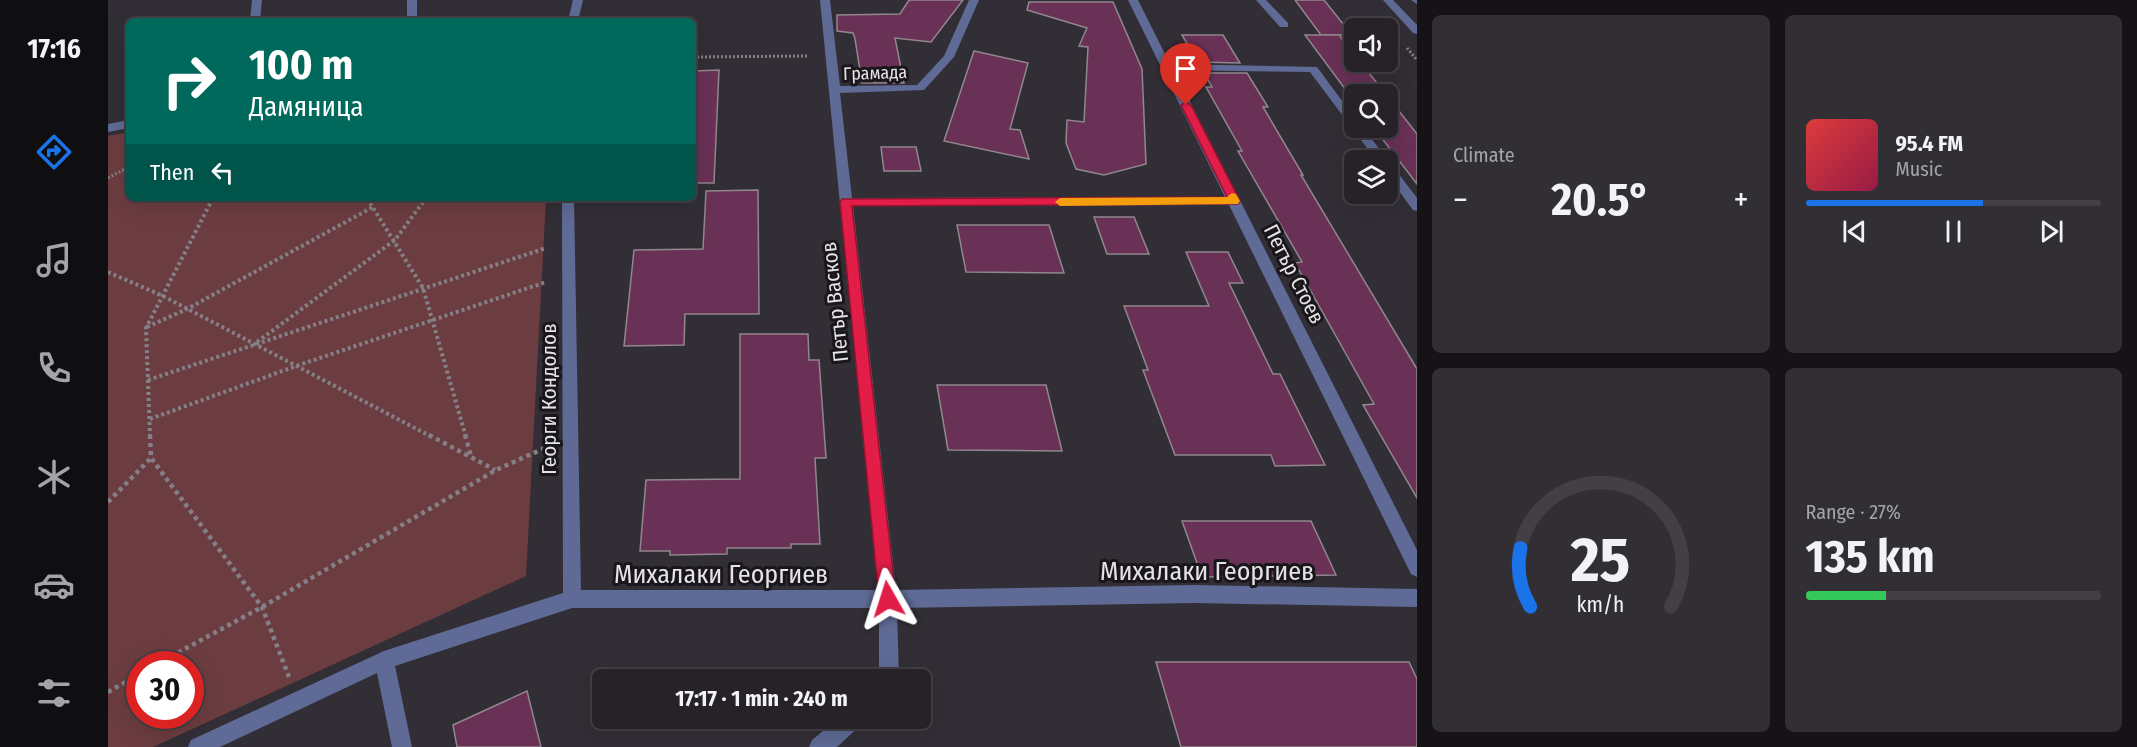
<!DOCTYPE html>
<meta charset="utf-8">
<style>
:root{--surface:#262228;--page:#322f34;--text:#f1f3f6;--muted:#a4a4a8;--line:#423f45;--accent:#1a73e8}
body{margin:0;font-family:"Fira Sans Condensed",sans-serif;background:var(--page);color:var(--text);height:100vh;display:flex;flex-direction:column;font-size:22px;white-space:nowrap}
*{box-sizing:border-box;margin:0}
p{font-size:20px;color:var(--muted)}
.icon{flex:none;width:33px;height:33px;fill:none;stroke:currentColor;stroke-width:2;stroke-linecap:round;stroke-linejoin:round}
.map{position:relative;flex:1;overflow:hidden}
.drawer{display:flex;flex-direction:column;gap:15px;padding:15px;background:#151316;width:720px}
.drawer>*{flex:none}
.banner{position:absolute;left:18px;top:18px;width:570px;height:183px;border-radius:9px;box-shadow:0 6px 24px #0002,0 0 0 2px var(--line);background:#00695c;color:#fff;overflow:hidden}
.controls{position:absolute;left:1236px;top:18px;display:grid;gap:12px}
.controls a{display:grid;place-items:center;width:54px;height:54px;border-radius:9px;background:var(--surface);box-shadow:0 6px 24px #0002,0 0 0 2px var(--line);font-size:30px}
.speed{position:absolute;left:18px;top:651px;display:flex;gap:12px;font-size:30px;font-weight:700;text-align:center}
.speed>*{display:grid;place-content:center;width:78px;height:78px;border-radius:50%;background:var(--surface);box-shadow:0 6px 24px #0002,0 0 0 2px var(--line);line-height:1}
.speed .limit{border:9px solid #d22;background:#fff;color:#111}
.pin{position:absolute;display:grid;place-items:center;width:51px;height:51px;color:#fff;margin:-62px -26px;border-radius:50% 50% 50% 0;rotate:-45deg;box-shadow:0 0 6px #0007}
.pin .icon{rotate:45deg}
.me{position:absolute;width:66px;margin:-33px;rotate:354deg;stroke-linejoin:round;filter:drop-shadow(0 0 4px #0008)}
.turn{display:flex;align-items:center;gap:21px;height:126px;padding:0 24px;font-size:27px}
.turn .icon{width:78px;height:78px;stroke-width:2.5}
.turn b{display:block;font-size:42px;line-height:51px}
.then{display:flex;align-items:center;height:57px;padding:0 24px;background:#0003;gap:12px;font-size:22px}
.big{font-size:45px;font-weight:700;line-height:1.1}
.drawer .card{flex:1;display:flex;flex-direction:column;justify-content:center;gap:9px;min-width:0;padding:0 21px;border-radius:9px;background:var(--page)}
.drawer .dial{align-items:center;gap:0}
.dial svg{height:156px;overflow:visible;fill:none;stroke:var(--line);stroke-width:7;stroke-linecap:round;text-anchor:middle}
.dial text{fill:var(--text);stroke:none}
.song{display:flex;align-items:center;gap:18px}
.cover{width:72px;height:72px;border-radius:9px;background:linear-gradient(135deg,hsl(0 70% 55%),hsl(340 70% 35%))}
.played{height:6px;border-radius:3px;background:linear-gradient(90deg,var(--accent) 60%,var(--line) 60%)}
.keys{display:flex;justify-content:space-around;direction:ltr}
.heat{display:flex;justify-content:space-between;align-items:center;font-size:33px;direction:ltr}
.charge{height:9px;border-radius:4px;background:linear-gradient(90deg,#34c759 27%,var(--line) 0)}
.drawer .tiles{flex:1;display:grid;gap:15px;grid-template-columns:repeat(2,1fr)}
.trip{position:absolute;left:484px;top:669px;width:339px;height:60px;border-radius:9px;background:var(--surface);box-shadow:0 6px 24px #0002,0 0 0 2px var(--line);font-weight:700;line-height:60px;text-align:center}
main{display:flex;flex:1;min-height:0}
.tabs{display:flex;flex-direction:column;width:108px;justify-content:space-around;align-items:center;background:#0f0e10;color:var(--muted)}
.tabs .icon{width:42px;height:42px}
.tabs .active{color:var(--accent)}
.tabs b{font-size:27px;color:var(--text)}
.map>svg:first-child{display:block}
.green{fill:#6c3d40;fill-rule:evenodd}
.building{fill:#693156;stroke:#91878d;stroke-width:1.5}
.lines{fill:none;stroke-linecap:round;stroke-linejoin:round}
.path-far2{stroke:#848087;stroke-width:3;stroke-dasharray:2 2;stroke-linecap:butt}
.path-far1{stroke:#848087;stroke-width:4;stroke-dasharray:3 3;stroke-linecap:butt}
.path{stroke:#848087;stroke-width:4.5;stroke-dasharray:4 4;stroke-linecap:butt}
.minor{fill:#5f6b96;fill-rule:evenodd}
.route{fill:#e11d48;stroke:#92132f;stroke-width:1.5}
.slow{fill:#f59e0b}
.labels{text-anchor:middle;dominant-baseline:central;stroke-width:6;stroke-linejoin:round;paint-order:stroke}
.far-street-label{font-size:18px;fill:#e6e3e8;stroke:#19171a}
.street-label{font-size:21px;fill:#e6e3e8;stroke:#19171a}
.near-street-label{font-size:26px;fill:#e6e3e8;stroke:#19171a}
</style>
<main>
<nav class="tabs">
<b>17:16</b>
<svg class="icon active" aria-label="directions" viewBox="0 0 24 24"><path d="M12 3l9 9-9 9-9-9zM9 14v-3h6M13 9l2 2-2 2"/></svg>
<svg class="icon" aria-label="music" viewBox="0 0 24 24"><path d="M9 18V5l10-2v13"/><circle cx="6" cy="18" r="3"/><circle cx="16" cy="16" r="3"/></svg>
<svg class="icon" aria-label="phone" viewBox="0 0 24 24"><path d="M5 4h4l2 5-3 2q2 4 5 5l2-3 5 2v4C11 20 4 13 5 4z"/></svg>
<svg class="icon" aria-label="climate" viewBox="0 0 24 24"><path d="M12 3v18M4 7l16 10M4 17L20 7"/></svg>
<svg class="icon" aria-label="car" viewBox="0 0 24 24"><path d="M5 17H2v-5l4-1 3-4h7l3 4 3 1v5h-3M9 17h6M6 11h13"/><circle cx="7" cy="17" r="2"/><circle cx="17" cy="17" r="2"/></svg>
<svg class="icon" aria-label="filters" viewBox="0 0 24 24"><path d="M4 7h16M4 17h16"/><circle cx="9" cy="7" r="2"/><circle cx="15" cy="17" r="2"/></svg>
</nav>
<div class="map">
<svg width="1309" height="747" viewBox="0 0 1309 747">
<rect width="100%" height="100%" fill="#322e36"/>
<!-- green -->
<path class="green" d="M21,132v66h417l-20,378 -373,171h-45v-611zM32,664h50v52h-50z"/>
<!-- building -->
<g class="building">
<path d="M801,0h54l-32,42 -36,-4 9,45h-42l-7,-44 -2,-6 -16,-2v-16l63,-1z"/>
<path d="M1187,0h29l28,35h-31z"/>
<path d="M921,2h84l29,67 4,95 -42,11 -28,-6 -10,-26 1,-23 17,2 4,-75 -9,-1 8,-18 -60,-18z"/>
<path d="M1074,35h41l17,28 -42,-1z"/>
<path d="M1197,35h34l15,20v7h6l26,32h-32v7z"/>
<path d="M866,51l54,12 -18,66 10,1 9,29 -85,-18z"/>
<path d="M611,70l-5,113h-21v-112z"/>
<path d="M1096,73h43l21,34h-5l40,68h-2l116,194v129l-54,-93 11,-1 -79,-141 7,-1 -64,-111h4l-36,-64h6z"/>
<path d="M1280,97l29,37v50l-43,-56h14z"/>
<path d="M773,147h35l5,24h-37z"/>
<path d="M650,190l1,124h-74l-1,31 -60,1 10,-96 69,-1 3,-58z"/>
<path d="M986,217h40l15,37h-42z"/>
<path d="M849,225h92l15,48 -98,-1z"/>
<path d="M1078,252h42l15,31h-14l44,91h7l45,91 -50,1 -4,-11h-96l-32,-85h5l-24,-64h85z"/>
<path d="M632,334h68l1,26h10l7,98h-11l5,86h-29v4h-64v6l-57,1v-4h-30l6,-71 94,-1z"/>
<path d="M829,385h109l16,66 -114,-1z"/>
<path d="M1074,521h129l25,54 -134,2z"/>
<path d="M1048,662h253l8,17v68h-236z"/>
<path d="M419,691l14,56h-84l-4,-22z"/>
</g>
<g class="lines">
<!-- path-far2 -->
<g class="path-far2">
<path d="M1299,48l10,12"/>
<path d="M585,57l116,-1"/>
<path d="M0,178l21,-11"/>
</g>
<!-- path-far1 -->
<g class="path-far1">
<path d="M259,198l56,90 43,149"/>
<path d="M0,272l55,24 269,141"/>
<path d="M39,327l40,-18 186,-102"/>
<path d="M149,342l138,-102 31,-42"/>
<path d="M40,380l398,-132"/>
<path d="M42,419l146,-53 250,-84"/>
<path d="M42,437l-4,-109 67,-130"/>
</g>
<!-- path -->
<g class="path">
<path d="M42,435l1,23 111,149 27,70"/>
<path d="M321,435l66,35"/>
<path d="M357,435l6,21"/>
<path d="M0,502l43,-44"/>
<path d="M49,664l105,-57 234,-137 51,-23"/>
<path d="M0,692l32,-18"/>
</g>
<!-- minor -->
<g class="minor">
<path d="M144,0h10l-2,21h-10z"/>
<rect x="299" y="0" width="10" height="21"/>
<path d="M465,0h10l-5,21h-10z"/>
<path d="M712,0h10l10,86 77,-1 27,-29 25,-56h10l-25,57 -30,33 -84,3 12,105 373,-1 -97,-197h10l32,64 147,3 37,50v11h9l25,32h-12l-66,-88 -136,-2 243,480v27l-6,-3 -182,-369 -376,1 43,384 299,-5 222,4v18l-222,-4 -298,5 2,72h-20v-72h-307l-177,58 17,81h-20l-15,-74 -157,74h-32l3,-7 193,-89 179,-58 -1,-395h12l7,392h297z"/>
<path d="M1148,0h10l22,23v4h-8z"/>
<path d="M1275,0h10l24,25v9l-4,-1z"/>
<path d="M1303,0h6v4z"/>
<path d="M21,120v8l-21,4v-8z"/>
<path d="M1280,164l4,1 25,33v13l-4,-1 -25,-34z"/>
<path d="M731,718h25l-3,7 -24,22h-28l3,-7z"/>
</g>
</g>
<!-- route -->
<path class="route" d="M1078,102l5,3 49,96 -2,3 -386,2 44,393 -3,6 -5,2 -6,-2 -3,-6 -39,-397 2,-3 385,-2 -46,-92z"/>
<!-- slow -->
<path class="slow" d="M1124,193l4,1 4,7 -2,3 -178,2 -5,-4 5,-4 167,-1z"/>
<g class="labels">
<!-- far-street labels -->
<g class="far-street-label">
<text transform="translate(767 73) rotate(-2)">Грамада</text>
</g>
<!-- street labels -->
<g class="street-label">
<text transform="translate(1186 274) rotate(63)">Петър Стоев</text>
<text transform="translate(727 302) rotate(-96)">Петър Васков</text>
<text transform="translate(441 399) rotate(-90)">Георги Кондолов</text>
</g>
<!-- near-street labels -->
<g class="near-street-label">
<text x="1099" y="571">Михалаки Георгиев</text>
<text x="613" y="574">Михалаки Георгиев</text>
</g>
</g>
</svg>
<div class="controls">
<a><svg class="icon" aria-label="sound" viewBox="0 0 24 24"><path d="M4 9h4l5-4v14l-5-4H4zM17 9q2 3 0 6"/></svg></a>
<a><svg class="icon" aria-label="search" viewBox="0 0 24 24"><circle cx="10" cy="10" r="6"/><path d="M15 15l6 6"/></svg></a>
<a><svg class="icon" aria-label="layers" viewBox="0 0 24 24"><path d="M12 4l9 5-9 5-9-5zM3 14l9 5 9-5"/></svg></a>
</div>
<div class="speed"><div class="limit">30</div></div>
<div class="pin" style="left:1078px;top:105px;background:#d93025"><svg class="icon" aria-label="arrive" viewBox="0 0 24 24"><path d="M6 21V4h12l-3 4 3 4H6"/></svg></div>
<svg class="me" style="left:780px;top:599px" viewBox="-20 -20 40 40"><path d="M0-17L14 15 0 8-14 15z" fill="#e11d48" stroke="#fff" stroke-width="4"/></svg>
<div class="trip">17:17 · 1 min · 240 m</div>
<div class="banner">
<div class="turn"><svg class="icon" aria-label="right" viewBox="0 0 24 24"><path d="M7 20v-9h11M14 6l5 5-5 5"/></svg><div><b>100 m</b>Дамяница</div></div>
<div class="then">Then<svg class="icon" aria-label="left" viewBox="0 0 24 24"><path d="M17 20v-9H6M10 6l-5 5 5 5"/></svg></div>
</div>
</div>
<section class="drawer">
<div class="tiles">
<div class="card"><p>Climate</p>
<div class="heat"><a>−</a><b class="big">20.5°</b><a>+</a></div>
</div>
<div class="card">
<div class="song"><i class="cover"></i><div><b>95.4 FM</b><p>Music</p></div></div>
<div class="played"></div>
<div class="keys"><svg class="icon" aria-label="previous" viewBox="0 0 24 24"><path d="M18 5L8 12l10 7zM5 5v14"/></svg><svg class="icon" aria-label="pause" viewBox="0 0 24 24"><path d="M8 5v14M16 5v14"/></svg><svg class="icon" aria-label="next" viewBox="0 0 24 24"><path d="M6 5l10 7-10 7zM19 5v14"/></svg></div>
</div>
<div class="card dial"><svg viewBox="0 0 100 80">
<path d="M14 69A42 42 0 1 1 86 69"/>
<path d="M14 69A42 42 0 0 1 9 39" stroke="#1a73e8"/>
<text x="50" y="56" font-size="32" font-weight="700">25</text>
<text x="50" y="72" font-size="11">km/h</text>
</svg></div>
<div class="card"><p>Range · 27%</p><b class="big">135 km</b><div class="charge"></div></div>
</div>
</section>
</main>
